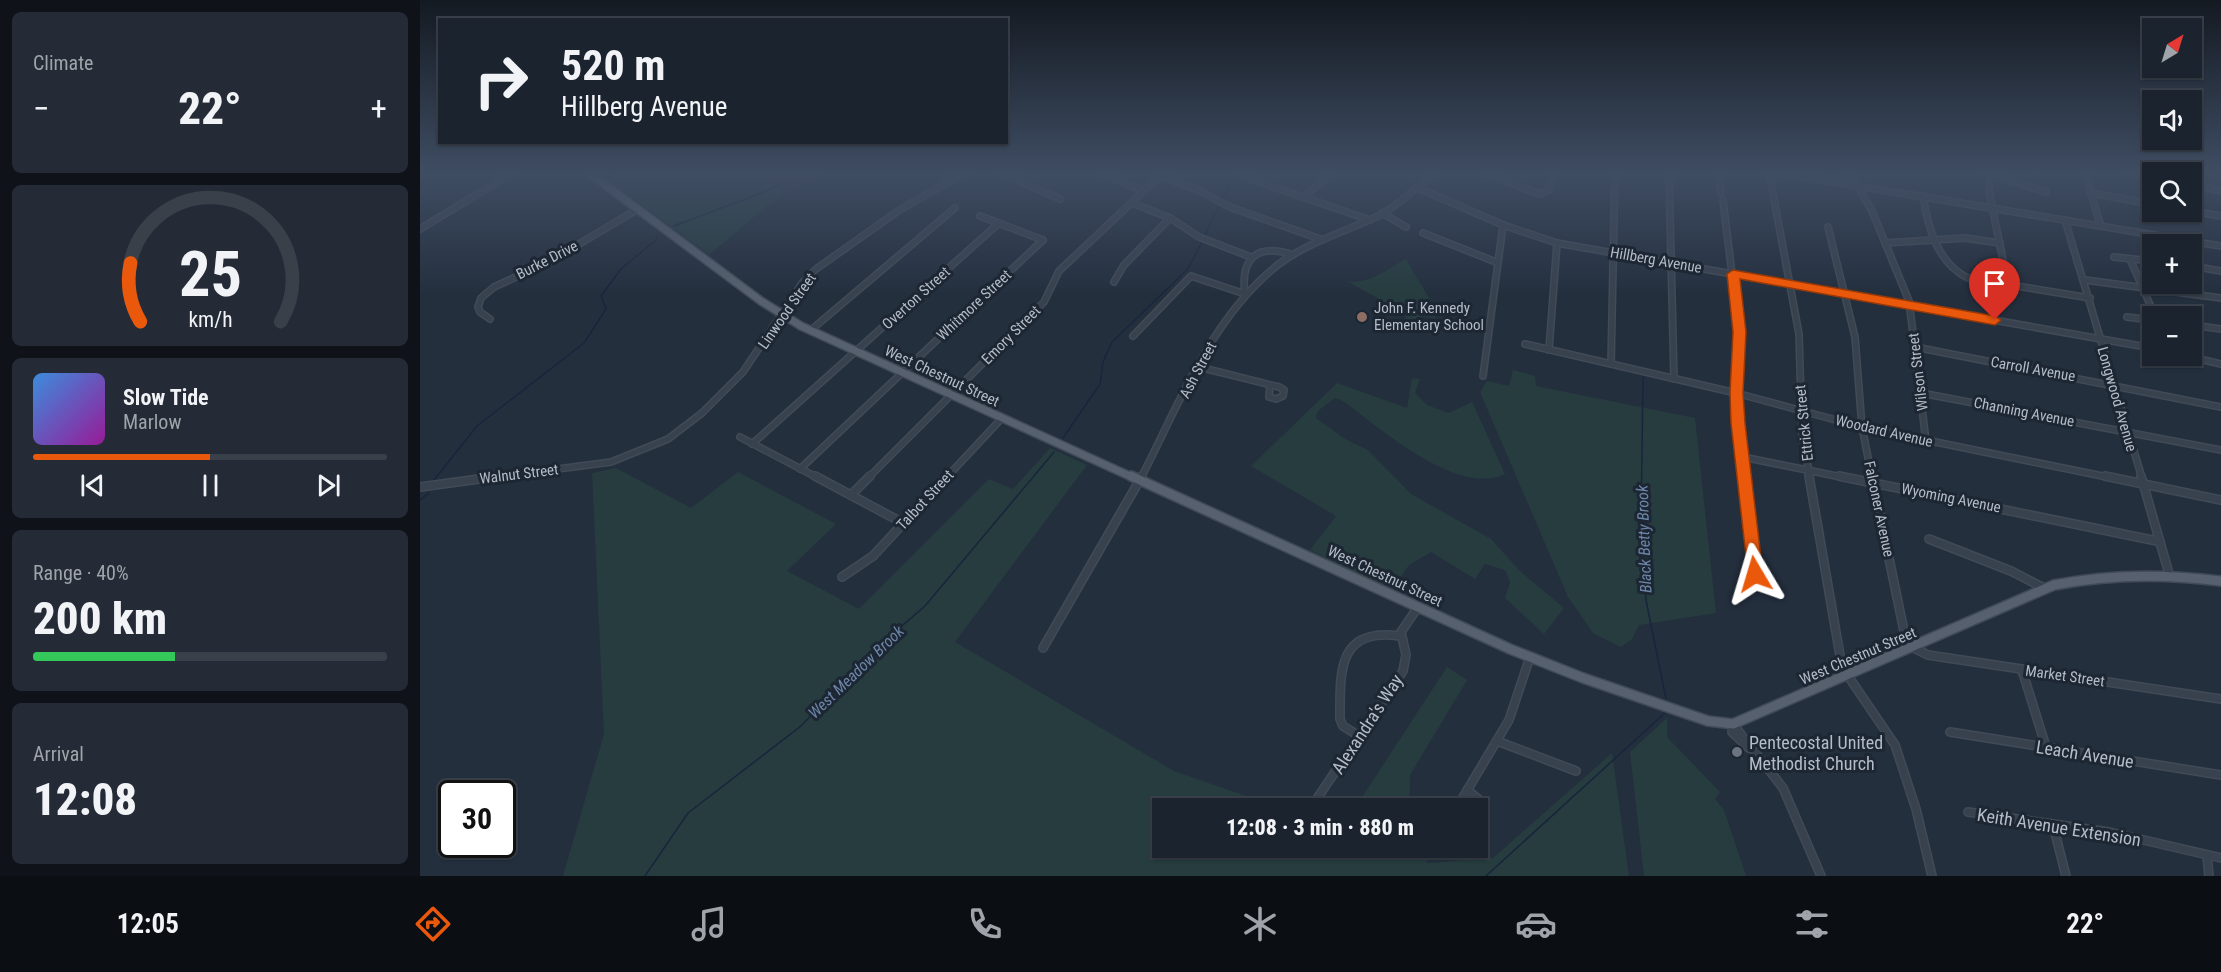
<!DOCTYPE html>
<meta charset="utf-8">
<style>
:root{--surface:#1b232e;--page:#242b36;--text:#f1f3f6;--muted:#a0a4aa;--line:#39404a;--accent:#ea580c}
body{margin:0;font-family:"Roboto Condensed",sans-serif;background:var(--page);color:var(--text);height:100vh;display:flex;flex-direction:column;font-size:22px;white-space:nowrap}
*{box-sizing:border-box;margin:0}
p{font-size:20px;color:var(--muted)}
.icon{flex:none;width:33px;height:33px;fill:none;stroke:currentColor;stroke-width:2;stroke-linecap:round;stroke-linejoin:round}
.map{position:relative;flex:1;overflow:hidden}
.drawer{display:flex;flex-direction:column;gap:12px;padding:12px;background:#0f1319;width:420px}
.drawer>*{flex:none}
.hud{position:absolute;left:18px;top:18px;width:570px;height:126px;border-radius:0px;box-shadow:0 2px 4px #0004,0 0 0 2px var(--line);background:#1b232e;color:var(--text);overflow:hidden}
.needle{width:39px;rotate:38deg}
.buttons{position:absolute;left:1722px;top:18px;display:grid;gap:12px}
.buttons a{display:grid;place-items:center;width:60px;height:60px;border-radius:0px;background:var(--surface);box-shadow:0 2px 4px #0004,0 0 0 2px var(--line);font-size:30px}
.speed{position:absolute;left:18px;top:780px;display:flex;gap:12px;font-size:30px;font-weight:700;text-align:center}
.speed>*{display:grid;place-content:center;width:78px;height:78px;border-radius:50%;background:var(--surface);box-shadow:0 2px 4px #0004,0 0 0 2px var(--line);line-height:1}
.speed .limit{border:3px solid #111;border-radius:9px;background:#fff;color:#111}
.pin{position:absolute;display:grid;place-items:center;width:51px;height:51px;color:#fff;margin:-62px -26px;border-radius:50% 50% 50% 0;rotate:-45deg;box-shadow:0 0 6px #0007}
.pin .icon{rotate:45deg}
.me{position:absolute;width:66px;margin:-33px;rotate:353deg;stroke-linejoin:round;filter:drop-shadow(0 0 4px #0008)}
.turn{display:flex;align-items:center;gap:21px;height:126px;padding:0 24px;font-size:27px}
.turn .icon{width:78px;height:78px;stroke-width:2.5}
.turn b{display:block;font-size:42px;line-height:51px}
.big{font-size:45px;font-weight:800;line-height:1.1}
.drawer .card{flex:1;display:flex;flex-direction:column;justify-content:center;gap:9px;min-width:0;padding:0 21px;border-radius:9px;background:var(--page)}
.drawer .dial{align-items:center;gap:0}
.dial svg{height:156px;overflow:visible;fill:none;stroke:var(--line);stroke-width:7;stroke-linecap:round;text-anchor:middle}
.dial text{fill:var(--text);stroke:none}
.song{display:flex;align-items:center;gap:18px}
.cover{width:72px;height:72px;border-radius:9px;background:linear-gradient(135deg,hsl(210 70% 55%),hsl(300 70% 35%))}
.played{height:6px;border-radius:3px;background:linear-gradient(90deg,var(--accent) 50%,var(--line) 50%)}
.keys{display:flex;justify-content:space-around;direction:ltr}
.heat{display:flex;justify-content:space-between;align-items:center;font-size:33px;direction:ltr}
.charge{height:9px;border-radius:4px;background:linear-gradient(90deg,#34c759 40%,var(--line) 0)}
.trip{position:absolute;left:732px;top:798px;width:336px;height:60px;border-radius:0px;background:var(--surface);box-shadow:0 2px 4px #0004,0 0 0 2px var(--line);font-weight:800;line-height:60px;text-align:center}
.tabs{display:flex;height:96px;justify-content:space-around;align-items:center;background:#0b0e12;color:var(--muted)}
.tabs .icon{width:42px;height:42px}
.tabs .active{color:var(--accent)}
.tabs b{font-size:27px;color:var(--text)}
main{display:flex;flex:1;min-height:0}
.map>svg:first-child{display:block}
.medical{fill:#32303f}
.green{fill:#263c3f}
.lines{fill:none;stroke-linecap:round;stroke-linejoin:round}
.stream{stroke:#17263c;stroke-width:1.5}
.minor-far1-casing{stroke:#414a57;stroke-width:8}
.minor-casing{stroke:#414a57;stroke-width:10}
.major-far1-casing{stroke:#414a57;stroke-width:10}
.major-casing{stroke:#414a57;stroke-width:12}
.minor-far1{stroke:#38414e;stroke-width:5}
.minor{stroke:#38414e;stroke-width:7}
.major-far1{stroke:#56606e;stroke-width:7}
.major{stroke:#56606e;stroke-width:9}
.route{fill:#ea580c;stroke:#983908;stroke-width:1.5}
.education-dot{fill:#8d6e63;stroke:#1d2633;stroke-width:2}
.worship-dot{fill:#6b7280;stroke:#1d2633;stroke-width:2}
.labels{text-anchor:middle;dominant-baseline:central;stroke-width:6;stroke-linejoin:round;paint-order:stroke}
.street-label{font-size:15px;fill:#b4bcc9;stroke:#1d2633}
.poi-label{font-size:15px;fill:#b4bcc9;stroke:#1d2633;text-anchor:start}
.water-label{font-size:16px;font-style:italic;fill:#6d86a8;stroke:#1d2633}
.near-street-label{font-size:18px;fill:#b4bcc9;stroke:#1d2633}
.near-poi-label{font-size:18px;fill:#b4bcc9;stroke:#1d2633;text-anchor:start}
</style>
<main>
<section class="drawer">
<div class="card"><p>Climate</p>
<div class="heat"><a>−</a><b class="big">22°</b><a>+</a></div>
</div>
<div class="card dial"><svg viewBox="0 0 100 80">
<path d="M14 69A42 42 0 1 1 86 69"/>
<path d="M14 69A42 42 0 0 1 9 39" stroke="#ea580c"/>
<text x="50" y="56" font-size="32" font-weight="700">25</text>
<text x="50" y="72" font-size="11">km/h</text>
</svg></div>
<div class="card">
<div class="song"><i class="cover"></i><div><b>Slow Tide</b><p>Marlow</p></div></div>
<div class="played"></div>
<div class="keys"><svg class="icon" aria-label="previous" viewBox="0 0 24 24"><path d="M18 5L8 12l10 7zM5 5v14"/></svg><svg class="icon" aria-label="pause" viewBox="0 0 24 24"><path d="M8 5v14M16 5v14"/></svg><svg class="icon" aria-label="next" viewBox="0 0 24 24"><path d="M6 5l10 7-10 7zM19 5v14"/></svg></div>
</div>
<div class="card"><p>Range · 40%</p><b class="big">200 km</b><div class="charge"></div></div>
<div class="card"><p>Arrival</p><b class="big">12:08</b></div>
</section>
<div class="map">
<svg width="1801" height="876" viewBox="0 0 1801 876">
<rect width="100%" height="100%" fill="#242f3e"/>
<!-- medical -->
<path class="medical" d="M332,172h73l-38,22z"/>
<!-- green -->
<g class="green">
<path d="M206,172h126l35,22 -19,11 -59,50 -100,-75z"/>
<path d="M986,259l30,51 -1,8 -12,-2 -1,4h-16l-2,-7 -57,-32c22,4 40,-12 59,-22z"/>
<path d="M1093,370l22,6 1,10 159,32 21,195 -77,12 -7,14 -11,8 -28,-14 -25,-36 -88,-205 7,-11 22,5z"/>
<path d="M992,378l8,1 -5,14 12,12 22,8 23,-11 33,72c-48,23 -125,-46 -162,-73l-8,-3 -17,13 -2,7 29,21 23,11 43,44 80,45 30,33 43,36 -20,26 -39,-36 5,-16 -5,-12 -20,-6 -10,15 -44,-27 -22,13 -17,25 -82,-40 26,-34 -85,-50 86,-83 70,25z"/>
<path d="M630,448l37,17 -132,177 219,129 107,37h-119v40h256l10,15 65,-5 119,-105 17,123h-1066l41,-142 -12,-261 24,-5 75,40 47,-36 98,52 -49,47 72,38 130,-130 24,10z"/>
<path d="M1027,667l20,13 -57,95 -1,33h-54z"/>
<path d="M1247,718v19l53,55 -5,7 9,11 22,66h-102l-14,-124z"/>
</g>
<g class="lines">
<!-- stream -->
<g class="stream">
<path d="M802,200l13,-28"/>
<path d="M254,226l93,-35 34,-19"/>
<path d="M785,235l13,-29"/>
<path d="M1223,377l-2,152 5,71 20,99"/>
<path d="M643,438l37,-54 3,-22 9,-20 76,-73 14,-27"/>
<path d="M14,480l43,-54 107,-83 22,-34 -5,-13 20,-27 36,-30"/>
<path d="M0,500l9,-7"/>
<path d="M225,876l43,-63 113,-87 66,-70 58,-50 129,-154"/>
<path d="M1066,876l180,-164"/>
</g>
<!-- minor-far1 casing -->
<g class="minor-far1-casing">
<g id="minor-far1">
<path d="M579,172l61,27"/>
<path d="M678,172l46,19"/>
<path d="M818,172l18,9 114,39"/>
<path d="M1063,172l56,22 10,-4 4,-18"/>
<path d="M1249,172l5,207"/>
<path d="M1298,172l3,21"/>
<path d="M1349,172l30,162 3,99 8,45"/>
<path d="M1353,172l448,74"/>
<path d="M1430,172l22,39 37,90 17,140"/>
<path d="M1563,172l63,20"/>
<path d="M1571,172l-2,20 19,92"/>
<path d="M1665,172l15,52"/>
<path d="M1709,172l23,4"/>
<path d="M740,176l40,15 30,16 93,33"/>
<path d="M1772,184l29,7"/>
<path d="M996,187l87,38 54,18 595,105"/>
<path d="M1671,193l61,11"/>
<path d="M1503,196c5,31 14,67 45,82l122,20"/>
<path d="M884,197l29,-25"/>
<path d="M1303,200l16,132 -3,61 8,85"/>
<path d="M712,203l38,15 29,19 52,20"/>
<path d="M1772,211l29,5"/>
<path d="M962,213l24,14"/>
<path d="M1645,220l77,258"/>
<path d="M1408,227l27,110 7,90 10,51"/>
<path d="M0,229l94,-57"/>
<path d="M1003,233l73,29"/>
<path d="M1465,243l80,-5 35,5"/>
<path d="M1694,257l38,4"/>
<path d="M1710,259l25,57"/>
<path d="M1772,266l29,5"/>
<path d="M1665,280l136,18"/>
<path d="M694,282l10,-17 46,-47"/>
<path d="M825,294c-5,-37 13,-51 48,-39"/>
<path d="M1707,317l25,3"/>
<path d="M70,319l-10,-7 -2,-5 3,-9 13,-11 53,-24 91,-54"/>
<path d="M1772,325l29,4"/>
<path d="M391,330l144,-122"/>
<path d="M713,336l58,-60 54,18"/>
<path d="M1105,344l211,49 126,34 250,51"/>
<path d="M1495,347l306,60"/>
<path d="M1129,350l8,-107"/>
<path d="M1767,356l34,8"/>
<path d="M1191,364l4,-192"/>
<path d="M779,367l80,20 5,3 -1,6 -7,3 -7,-2 1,-12"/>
<path d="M1063,376l20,-151"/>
<path d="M1501,393l300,57"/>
<path d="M320,437l78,41"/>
<path d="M332,444l247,-221"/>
<path d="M1323,457l103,21"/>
<path d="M380,469l243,-229 -63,-24"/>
<path d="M69,478l122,-16 57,-23 34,-26 41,-41 60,-90 13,-13 85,-60 65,-37"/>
<path d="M448,478l176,-176 15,-31 105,-99"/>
<path d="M526,478l56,-60"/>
<path d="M721,478c38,-74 71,-162 138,-214 29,-22 66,-32 99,-48 20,-10 40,-30 58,-44"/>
</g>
</g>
<!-- minor casing -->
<g class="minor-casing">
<g id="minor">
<path d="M395,476l88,47"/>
<path d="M1324,476l13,111"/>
<path d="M1389,476l33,191 53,78 21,64 16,67"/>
<path d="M1419,476l318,65"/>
<path d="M1452,476l33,160 7,11 16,8 293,44"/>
<path d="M1685,476l116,24"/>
<path d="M1721,476l29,101"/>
<path d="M0,487l81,-11"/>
<path d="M431,495l19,-19"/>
<path d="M1509,539l82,32 33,17"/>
<path d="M422,577l31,-21 74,-80"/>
<path d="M623,648l99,-172"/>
<path d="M1602,670l24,77"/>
<path d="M1313,724l50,64 38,88"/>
<path d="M1313,724l-1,8 17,16"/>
<path d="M1530,732l271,43"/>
<path d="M939,736l-16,-10 -3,-7c0,-47 -3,-92 60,-83"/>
<path d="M1077,741l79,30"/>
<path d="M1047,790l15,12v7l-4,5"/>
<path d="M892,806l91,-135 3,-16 -5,-23 17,-25"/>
<path d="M1042,808v-9l47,-79 21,-63"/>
<path d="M1548,812l141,20 112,26"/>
<path d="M1633,825l13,51"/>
<path d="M1787,855l2,21"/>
</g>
</g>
<!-- major-far1 casing -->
<g class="major-far1-casing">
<path id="major-far1" d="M168,172l173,129 40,25 333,152"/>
</g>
<!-- major casing -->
<g class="major-casing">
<path id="major" d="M711,476l379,173 73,29 125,43 25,3 321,-139c55,-11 112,-11 167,-4"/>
</g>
<!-- minor-far1 -->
<use href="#minor-far1" class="minor-far1"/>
<!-- minor -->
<use href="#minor" class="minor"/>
<!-- major-far1 -->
<use href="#major-far1" class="major-far1"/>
<!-- major -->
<use href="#major" class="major"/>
</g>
<!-- sky -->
<linearGradient id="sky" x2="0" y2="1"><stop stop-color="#141a22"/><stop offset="0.59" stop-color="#3f4d63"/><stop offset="1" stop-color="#3f4d63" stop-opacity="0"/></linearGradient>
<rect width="1801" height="294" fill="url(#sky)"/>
<!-- route -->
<path class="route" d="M1313,270l262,46 6,4 -6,5 -255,-46 6,53 -3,61 2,30 18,151 -8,7 -7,-7 -17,-151 -1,-30 3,-61 -6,-58z"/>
<!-- markers -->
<circle class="education-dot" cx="942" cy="317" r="6"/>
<circle class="worship-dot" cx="1317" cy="752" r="6"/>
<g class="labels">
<!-- street labels -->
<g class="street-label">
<text transform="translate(127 260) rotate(-27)">Burke Drive</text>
<text transform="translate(1236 260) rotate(10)">Hillberg Avenue</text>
<text transform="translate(496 298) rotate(-42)">Overton Street</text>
<text transform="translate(554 305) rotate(-43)">Whitmore Street</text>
<text transform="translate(367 311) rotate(-55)">Linwood Street</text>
<text transform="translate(591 335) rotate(-45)">Emory Street</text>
<text transform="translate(1613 369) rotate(10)">Carroll Avenue</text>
<text transform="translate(778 370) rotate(-62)">Ash Street</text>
<text transform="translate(1498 372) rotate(-97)">Wilson Street</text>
<text transform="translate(522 376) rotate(25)">West Chestnut Street</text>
<text transform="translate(1697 399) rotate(74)">Longwood Avenue</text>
<text transform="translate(1604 412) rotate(11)">Channing Avenue</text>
<text transform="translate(1384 423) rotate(-96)">Ettrick Street</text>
<text transform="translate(1464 431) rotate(13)">Woodard Avenue</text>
<text transform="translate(99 474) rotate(-7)">Walnut Street</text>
<text transform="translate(1531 498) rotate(11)">Wyoming Avenue</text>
<text transform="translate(505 500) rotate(-47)">Talbot Street</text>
<text transform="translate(1459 509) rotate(78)">Falconer Avenue</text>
<text transform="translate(965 576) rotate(25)">West Chestnut Street</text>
<text transform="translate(1438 656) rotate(-23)">West Chestnut Street</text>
<text transform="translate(1645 676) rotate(8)">Market Street</text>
</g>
<!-- poi labels -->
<g class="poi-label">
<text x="954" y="308">John F. Kennedy<tspan x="954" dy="17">Elementary School</tspan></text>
</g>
<!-- water labels -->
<g class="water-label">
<text transform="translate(1224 539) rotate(-92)">Black Betty Brook</text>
<text transform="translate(436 672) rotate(-44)">West Meadow Brook</text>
</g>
<!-- near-street labels -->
<g class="near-street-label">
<text transform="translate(947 724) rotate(-57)">Alexandra's Way</text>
<text transform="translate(1665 754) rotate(9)">Leach Avenue</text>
<text transform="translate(1639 827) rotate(9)">Keith Avenue Extension</text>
</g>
<!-- near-poi labels -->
<g class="near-poi-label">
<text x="1329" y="742">Pentecostal United<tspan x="1329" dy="21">Methodist Church</tspan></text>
</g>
</g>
</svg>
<div class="buttons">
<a><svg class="needle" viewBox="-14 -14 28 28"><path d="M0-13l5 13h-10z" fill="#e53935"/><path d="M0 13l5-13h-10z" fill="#a0a4aa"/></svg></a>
<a><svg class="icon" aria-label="sound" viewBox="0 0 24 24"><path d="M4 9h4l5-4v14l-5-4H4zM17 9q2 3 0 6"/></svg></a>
<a><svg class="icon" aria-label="search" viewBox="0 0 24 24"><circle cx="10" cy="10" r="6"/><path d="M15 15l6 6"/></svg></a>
<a>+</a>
<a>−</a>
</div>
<div class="speed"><div class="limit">30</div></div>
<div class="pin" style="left:1575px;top:320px;background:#d93025"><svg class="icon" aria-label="arrive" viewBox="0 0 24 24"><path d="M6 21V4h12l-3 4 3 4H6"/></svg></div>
<svg class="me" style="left:1335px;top:574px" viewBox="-20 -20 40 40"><path d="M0-17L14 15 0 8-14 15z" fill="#ea580c" stroke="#fff" stroke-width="4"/></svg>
<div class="trip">12:08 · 3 min · 880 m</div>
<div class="hud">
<div class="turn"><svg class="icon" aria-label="right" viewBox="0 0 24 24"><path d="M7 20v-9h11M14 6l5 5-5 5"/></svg><div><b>520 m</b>Hillberg Avenue</div></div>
</div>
</div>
</main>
<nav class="tabs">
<b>12:05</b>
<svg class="icon active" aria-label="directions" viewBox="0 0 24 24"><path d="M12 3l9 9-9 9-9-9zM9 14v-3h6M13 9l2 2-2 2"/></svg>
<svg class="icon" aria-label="music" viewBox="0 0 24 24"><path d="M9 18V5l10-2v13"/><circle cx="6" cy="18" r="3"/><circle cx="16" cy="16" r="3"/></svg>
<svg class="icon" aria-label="phone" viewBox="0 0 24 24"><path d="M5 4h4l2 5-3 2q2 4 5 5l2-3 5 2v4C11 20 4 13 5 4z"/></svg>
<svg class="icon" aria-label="climate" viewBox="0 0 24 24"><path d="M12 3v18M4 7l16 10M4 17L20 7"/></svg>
<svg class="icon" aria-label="car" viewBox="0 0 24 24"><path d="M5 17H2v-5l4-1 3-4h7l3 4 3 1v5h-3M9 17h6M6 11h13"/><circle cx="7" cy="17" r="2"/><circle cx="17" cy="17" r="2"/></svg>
<svg class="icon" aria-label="filters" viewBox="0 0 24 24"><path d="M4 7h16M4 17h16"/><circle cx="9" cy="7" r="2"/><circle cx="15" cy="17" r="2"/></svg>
<b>22°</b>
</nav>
